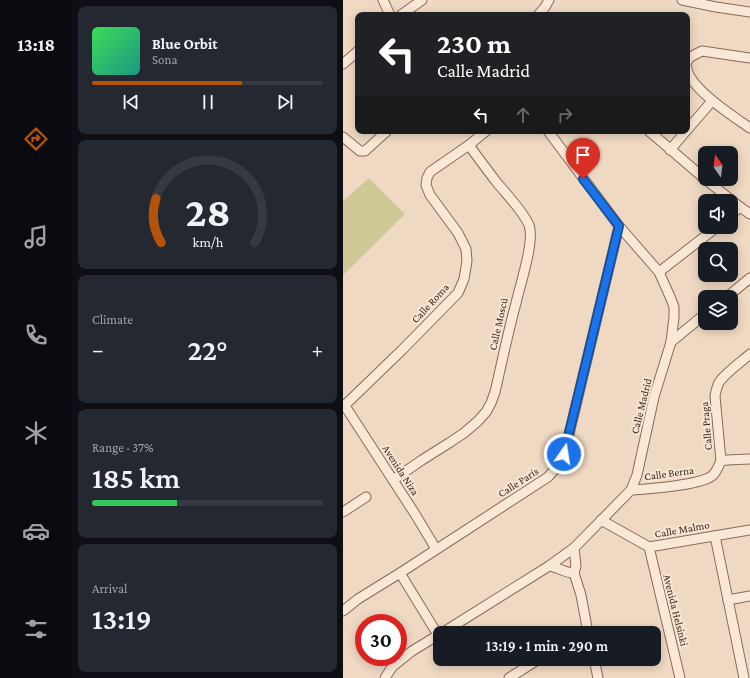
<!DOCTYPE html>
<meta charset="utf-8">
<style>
:root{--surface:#171b24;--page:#242831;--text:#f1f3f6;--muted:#9ea1a6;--line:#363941;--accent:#b45309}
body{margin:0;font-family:"Crimson Pro",serif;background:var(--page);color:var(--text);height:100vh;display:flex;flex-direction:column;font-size:15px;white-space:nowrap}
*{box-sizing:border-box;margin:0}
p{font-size:13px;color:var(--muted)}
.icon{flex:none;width:22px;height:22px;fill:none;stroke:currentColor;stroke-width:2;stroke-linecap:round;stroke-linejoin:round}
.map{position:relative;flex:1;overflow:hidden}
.sheet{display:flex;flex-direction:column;gap:6px;padding:6px;background:#0d0f14;width:271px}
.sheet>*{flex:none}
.banner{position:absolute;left:12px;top:12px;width:335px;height:122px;border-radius:8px;box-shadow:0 2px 10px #0003;background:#202124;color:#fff;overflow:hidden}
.needle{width:26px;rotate:346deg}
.tools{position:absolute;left:355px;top:146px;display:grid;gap:8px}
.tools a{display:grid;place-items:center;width:40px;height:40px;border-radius:8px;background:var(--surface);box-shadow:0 2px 10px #0003;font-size:20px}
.speed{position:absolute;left:12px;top:614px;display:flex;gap:8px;font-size:20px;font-weight:700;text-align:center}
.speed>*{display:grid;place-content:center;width:52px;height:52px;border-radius:50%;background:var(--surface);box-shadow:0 2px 10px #0003;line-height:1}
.speed .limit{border:6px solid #d22;background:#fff;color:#111}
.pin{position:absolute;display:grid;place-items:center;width:34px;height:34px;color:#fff;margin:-41px -17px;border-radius:50% 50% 50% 0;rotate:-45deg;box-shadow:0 0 4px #0007}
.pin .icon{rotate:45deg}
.me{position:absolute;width:44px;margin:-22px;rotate:13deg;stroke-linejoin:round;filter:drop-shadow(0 0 3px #0008)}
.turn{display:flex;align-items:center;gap:14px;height:84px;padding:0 16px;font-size:18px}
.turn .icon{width:52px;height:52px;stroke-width:2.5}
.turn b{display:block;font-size:28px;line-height:34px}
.lanes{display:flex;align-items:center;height:38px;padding:0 16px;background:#0003;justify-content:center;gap:20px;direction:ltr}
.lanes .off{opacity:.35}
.big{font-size:30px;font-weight:600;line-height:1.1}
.sheet .card{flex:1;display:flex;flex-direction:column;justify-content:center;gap:6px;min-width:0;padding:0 14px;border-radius:8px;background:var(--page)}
.sheet .dial{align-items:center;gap:0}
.dial svg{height:104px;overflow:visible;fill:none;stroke:var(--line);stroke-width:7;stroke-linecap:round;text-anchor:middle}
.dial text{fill:var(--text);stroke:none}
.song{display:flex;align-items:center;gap:12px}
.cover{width:48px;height:48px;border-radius:6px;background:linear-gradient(135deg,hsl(130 70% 55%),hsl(170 70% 35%))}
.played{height:4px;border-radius:2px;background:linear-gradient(90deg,var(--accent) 65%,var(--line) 65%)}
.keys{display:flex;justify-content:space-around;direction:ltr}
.heat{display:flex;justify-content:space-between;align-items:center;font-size:22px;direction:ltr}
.charge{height:6px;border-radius:3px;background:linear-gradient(90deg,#34c759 37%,var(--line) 0)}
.trip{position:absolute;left:90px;top:626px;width:228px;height:40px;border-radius:8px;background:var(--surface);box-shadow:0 2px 10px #0003;font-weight:600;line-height:40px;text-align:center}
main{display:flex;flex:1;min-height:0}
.tabs{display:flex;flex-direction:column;width:72px;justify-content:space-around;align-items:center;background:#090b0e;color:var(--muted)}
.tabs .icon{width:28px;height:28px}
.tabs .current{color:var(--accent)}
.tabs b{font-size:18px;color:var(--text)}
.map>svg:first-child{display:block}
.green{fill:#cec996}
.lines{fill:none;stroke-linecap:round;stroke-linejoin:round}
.minor-casing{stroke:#8a6959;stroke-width:11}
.minor{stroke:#fae8d6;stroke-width:9}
.route-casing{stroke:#114b97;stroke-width:10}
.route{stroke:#1a73e8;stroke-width:7}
.labels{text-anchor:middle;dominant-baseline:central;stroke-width:4;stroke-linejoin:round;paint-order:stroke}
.street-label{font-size:11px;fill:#3a251e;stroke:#f7e5d3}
</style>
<main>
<nav class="tabs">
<b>13:18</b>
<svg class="icon current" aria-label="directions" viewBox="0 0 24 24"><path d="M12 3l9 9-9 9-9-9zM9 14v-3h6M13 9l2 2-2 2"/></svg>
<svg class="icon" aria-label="music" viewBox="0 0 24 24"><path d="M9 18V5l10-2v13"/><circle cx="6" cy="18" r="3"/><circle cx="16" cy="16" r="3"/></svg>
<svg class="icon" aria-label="phone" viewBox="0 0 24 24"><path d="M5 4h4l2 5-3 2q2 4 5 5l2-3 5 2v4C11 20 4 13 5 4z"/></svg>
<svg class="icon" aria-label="climate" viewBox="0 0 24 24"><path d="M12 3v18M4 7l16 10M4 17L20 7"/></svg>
<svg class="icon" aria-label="car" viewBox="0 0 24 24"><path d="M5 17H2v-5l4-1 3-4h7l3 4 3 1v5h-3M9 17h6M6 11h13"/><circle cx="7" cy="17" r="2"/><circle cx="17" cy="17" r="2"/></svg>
<svg class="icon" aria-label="filters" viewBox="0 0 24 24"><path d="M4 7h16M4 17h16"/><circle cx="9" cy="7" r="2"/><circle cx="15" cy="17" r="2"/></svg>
</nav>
<section class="sheet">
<div class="card">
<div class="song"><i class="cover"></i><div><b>Blue Orbit</b><p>Sona</p></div></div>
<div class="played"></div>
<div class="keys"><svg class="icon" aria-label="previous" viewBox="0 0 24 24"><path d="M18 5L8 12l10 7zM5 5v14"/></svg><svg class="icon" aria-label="pause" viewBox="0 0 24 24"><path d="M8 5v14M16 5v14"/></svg><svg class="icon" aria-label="next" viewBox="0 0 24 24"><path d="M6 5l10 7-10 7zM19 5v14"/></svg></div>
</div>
<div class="card dial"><svg viewBox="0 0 100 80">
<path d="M14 69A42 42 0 1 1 86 69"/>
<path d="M14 69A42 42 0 0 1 10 35" stroke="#b45309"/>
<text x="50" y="56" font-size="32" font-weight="700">28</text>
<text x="50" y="72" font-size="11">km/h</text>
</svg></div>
<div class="card"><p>Climate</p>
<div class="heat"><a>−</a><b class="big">22°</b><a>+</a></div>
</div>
<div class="card"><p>Range · 37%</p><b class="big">185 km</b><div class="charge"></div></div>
<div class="card"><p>Arrival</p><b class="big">13:19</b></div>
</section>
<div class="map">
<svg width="407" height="678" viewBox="0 0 407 678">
<rect width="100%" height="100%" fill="#efd9c3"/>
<!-- green -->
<path class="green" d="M26,178l36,36 -62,61v-74z"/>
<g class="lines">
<!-- minor casing -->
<g class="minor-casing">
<g id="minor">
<path d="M40,0l7,15"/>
<path d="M339,0l34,7 34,5"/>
<path d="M58,15l21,-15"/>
<path d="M195,15l7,-8 4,-7"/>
<path d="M344,62l2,-4 5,-3 8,-4 48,7"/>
<path d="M0,64l15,-13"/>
<path d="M344,68c2,20 47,49 63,60"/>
<path d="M344,130l25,-29"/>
<path d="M306,131l56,48"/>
<path d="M0,137l17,14h5l22,-20"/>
<path d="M327,150l16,-19"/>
<path d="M362,179l35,28 10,7"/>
<path d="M388,215l9,-8"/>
<path d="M316,272l58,-45"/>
<path d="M384,297l23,-19"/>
<path d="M328,342l34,-28"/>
<path d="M2,406l70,108 21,35"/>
<path d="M0,407l59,-57 56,-57 6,-14 3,-18 -1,-12 -8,-16 -28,-38 -4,-10 1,-7 3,-6 39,-27 17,-14"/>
<path d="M378,461l-6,-65c1,-5 2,-11 5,-15 7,-9 21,-19 30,-27"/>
<path d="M50,480l29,-20 27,-17 15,-10 14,-12 8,-9 5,-9 4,-11c7,-30 13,-60 21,-89 4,-18 19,-62 13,-78 -7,-15 -20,-28 -31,-41 -10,-13 -20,-26 -29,-39"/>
<path d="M288,490c16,-1 72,-5 82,-15 4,-4 6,-10 8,-14l6,-1 23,-1"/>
<path d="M0,512l23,-15"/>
<path d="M258,520l48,27 101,-17"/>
<path d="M372,536l29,142"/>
<path d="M306,547l31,131"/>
<path d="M231,548l2,18 -2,7 7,22 7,38"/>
<path d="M206,566c9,1 16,7 25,7"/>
<path d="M57,573l38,62"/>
<path d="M385,600l22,-4"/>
<path d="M0,611l15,-12 42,-26 148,-96 9,-10 7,-12 55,-229"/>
<path d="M99,633l107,-67 25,-18 57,-58 6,-15 17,-78 17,-55 3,-25v-10l-3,-8 -12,-27 -40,-46 -71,-95"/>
<path d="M251,659l4,19"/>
<path d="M42,678l7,-11 20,-16 28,-17"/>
<path d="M166,678l30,-19"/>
</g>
</g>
<!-- minor -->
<use href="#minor" class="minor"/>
</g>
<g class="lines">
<!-- route casing -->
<g class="route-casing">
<path id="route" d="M221,454l55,-228 -36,-47"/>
</g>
<!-- route -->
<use href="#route" class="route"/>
</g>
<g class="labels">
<!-- street labels -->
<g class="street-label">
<text transform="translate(87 303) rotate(-47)">Calle Roma</text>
<text transform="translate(155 324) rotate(-77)">Calle Moscú</text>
<text transform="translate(298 406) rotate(-76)">Calle Madrid</text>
<text transform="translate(363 426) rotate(-95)">Calle Praga</text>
<text transform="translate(58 470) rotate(57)">Avenida Niza</text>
<text transform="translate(326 473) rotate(-8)">Calle Berna</text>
<text transform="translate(175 482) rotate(-33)">Calle París</text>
<text transform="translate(339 529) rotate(-10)">Calle Malmo</text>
<text transform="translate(333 610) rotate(76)">Avenida Helsinki</text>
</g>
</g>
</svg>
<div class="tools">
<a><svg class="needle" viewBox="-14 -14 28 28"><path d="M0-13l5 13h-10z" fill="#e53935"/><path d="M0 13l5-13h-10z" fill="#9ea1a6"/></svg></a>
<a><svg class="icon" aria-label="sound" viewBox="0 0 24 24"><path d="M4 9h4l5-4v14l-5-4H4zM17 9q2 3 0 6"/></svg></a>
<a><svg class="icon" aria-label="search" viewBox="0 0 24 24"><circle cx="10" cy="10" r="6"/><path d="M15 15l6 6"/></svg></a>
<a><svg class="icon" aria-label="layers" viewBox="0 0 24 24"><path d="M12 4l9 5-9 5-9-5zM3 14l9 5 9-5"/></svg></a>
</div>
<div class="speed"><div class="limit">30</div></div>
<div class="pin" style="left:240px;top:179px;background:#d93025"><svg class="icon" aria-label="arrive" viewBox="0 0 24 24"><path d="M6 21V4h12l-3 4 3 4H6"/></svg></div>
<svg class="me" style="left:221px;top:454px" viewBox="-20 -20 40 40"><circle r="17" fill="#1a73e8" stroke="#fff" stroke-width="3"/><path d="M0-11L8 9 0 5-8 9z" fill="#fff"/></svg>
<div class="trip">13:19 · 1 min · 290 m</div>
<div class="banner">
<div class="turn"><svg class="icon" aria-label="left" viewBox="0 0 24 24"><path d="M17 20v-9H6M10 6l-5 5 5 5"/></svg><div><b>230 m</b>Calle Madrid</div></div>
<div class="lanes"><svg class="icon" aria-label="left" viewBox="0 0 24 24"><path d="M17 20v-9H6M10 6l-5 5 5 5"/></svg><svg class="icon off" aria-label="ahead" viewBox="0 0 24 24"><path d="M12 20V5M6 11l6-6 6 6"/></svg><svg class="icon off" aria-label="right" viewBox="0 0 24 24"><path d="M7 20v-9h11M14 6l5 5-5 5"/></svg></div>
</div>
</div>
</main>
